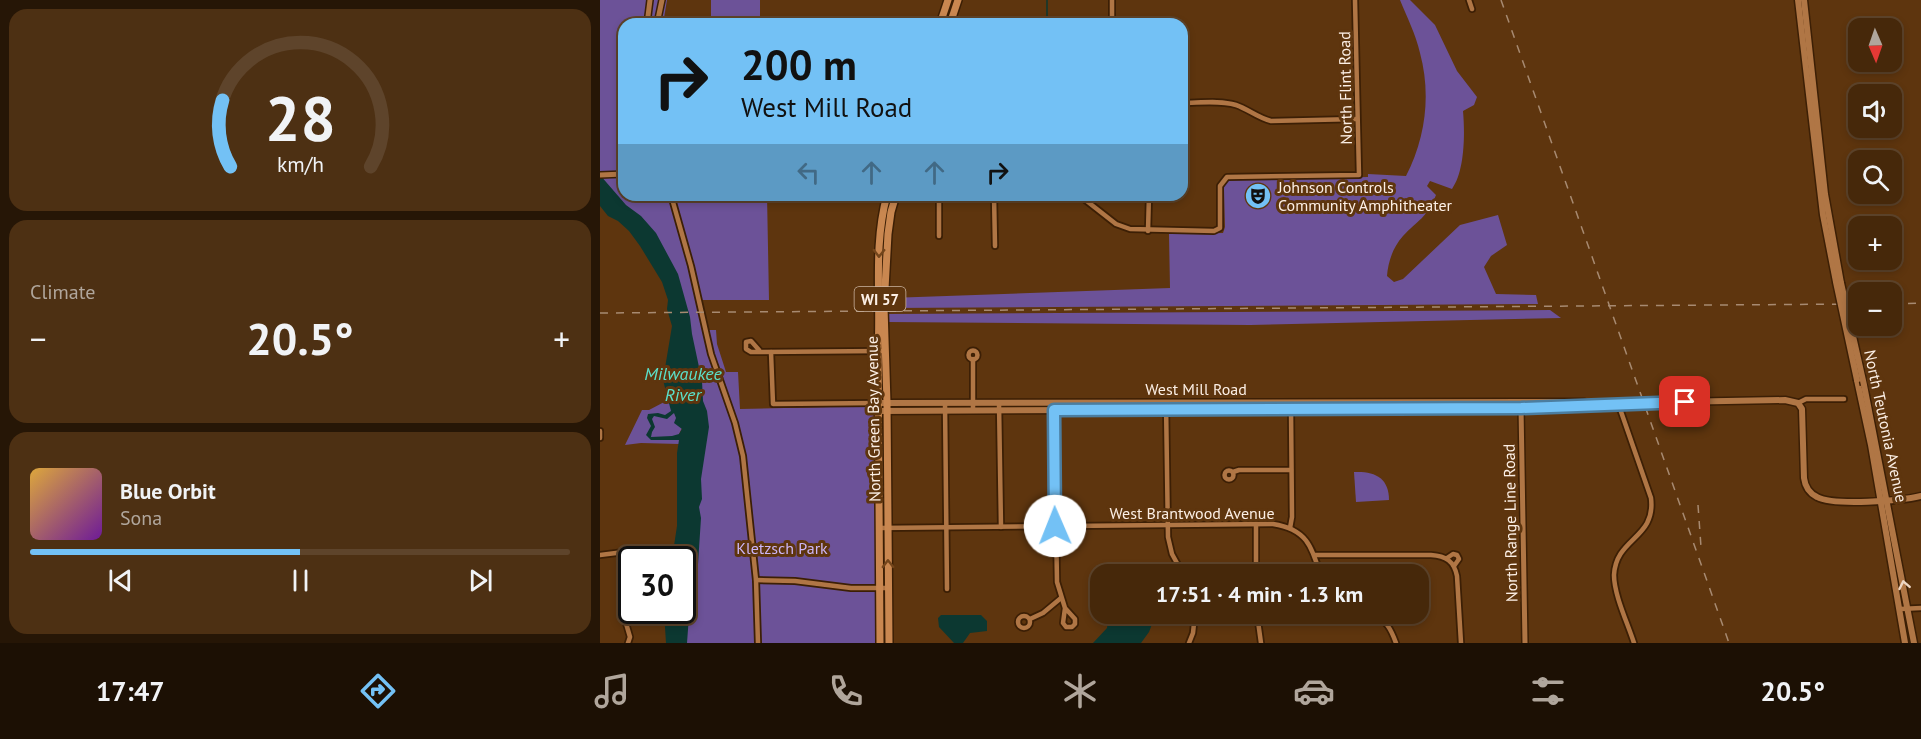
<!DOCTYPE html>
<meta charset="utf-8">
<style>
:root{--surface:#46280a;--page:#4d3013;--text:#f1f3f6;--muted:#b0a69c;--line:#5e442b;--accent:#73c1f5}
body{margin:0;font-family:"PT Sans",sans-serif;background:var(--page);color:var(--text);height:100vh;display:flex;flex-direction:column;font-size:22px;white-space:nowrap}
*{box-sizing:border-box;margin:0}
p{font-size:20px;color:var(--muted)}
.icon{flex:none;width:33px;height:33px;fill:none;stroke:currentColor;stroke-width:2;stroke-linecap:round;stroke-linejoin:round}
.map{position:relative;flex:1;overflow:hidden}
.panel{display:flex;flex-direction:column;gap:9px;padding:9px;background:#261606;width:600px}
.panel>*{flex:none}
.guide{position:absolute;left:18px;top:18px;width:570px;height:183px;border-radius:18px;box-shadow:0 3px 9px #0003,0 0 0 2px var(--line);background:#73c1f5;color:#111;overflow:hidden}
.needle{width:39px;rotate:178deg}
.controls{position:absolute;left:1248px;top:18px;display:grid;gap:12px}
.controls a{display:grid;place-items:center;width:54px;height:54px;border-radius:12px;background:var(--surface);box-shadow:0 3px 9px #0003,0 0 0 2px var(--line);font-size:30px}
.speed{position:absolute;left:18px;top:546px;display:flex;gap:12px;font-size:30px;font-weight:700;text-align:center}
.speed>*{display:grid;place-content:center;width:78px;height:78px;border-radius:50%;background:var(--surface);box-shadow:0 3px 9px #0003,0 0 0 2px var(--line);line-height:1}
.speed .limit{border:3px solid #111;border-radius:9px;background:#fff;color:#111}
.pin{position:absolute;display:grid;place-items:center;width:51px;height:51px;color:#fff;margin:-26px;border-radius:12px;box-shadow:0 3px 9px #0006}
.me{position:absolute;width:66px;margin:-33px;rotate:359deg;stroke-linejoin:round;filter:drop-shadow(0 0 4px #0008)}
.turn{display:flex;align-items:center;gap:21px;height:126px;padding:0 24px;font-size:27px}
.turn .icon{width:78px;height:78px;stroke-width:2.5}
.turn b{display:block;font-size:42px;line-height:51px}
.lanes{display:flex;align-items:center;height:57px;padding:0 24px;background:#0003;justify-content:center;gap:30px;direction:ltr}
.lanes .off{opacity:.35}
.big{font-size:45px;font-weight:700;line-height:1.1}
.panel .card{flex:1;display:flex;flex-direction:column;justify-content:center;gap:9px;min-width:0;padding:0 21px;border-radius:18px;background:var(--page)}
.panel .dial{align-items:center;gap:0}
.dial svg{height:156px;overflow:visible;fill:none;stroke:var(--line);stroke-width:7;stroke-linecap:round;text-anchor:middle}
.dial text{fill:var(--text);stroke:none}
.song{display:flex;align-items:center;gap:18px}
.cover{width:72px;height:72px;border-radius:9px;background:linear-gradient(135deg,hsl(40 70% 55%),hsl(280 70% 35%))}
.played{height:6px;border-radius:3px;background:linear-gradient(90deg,var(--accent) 50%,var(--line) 50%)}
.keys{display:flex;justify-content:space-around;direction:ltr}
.heat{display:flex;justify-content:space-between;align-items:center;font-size:33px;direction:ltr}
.trip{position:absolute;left:490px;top:564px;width:339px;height:60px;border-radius:18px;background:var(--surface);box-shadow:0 3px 9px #0003,0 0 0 2px var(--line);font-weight:700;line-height:60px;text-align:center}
.menu{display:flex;height:96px;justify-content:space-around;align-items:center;background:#1c1004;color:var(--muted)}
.menu .icon{width:42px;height:42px}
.menu .active{color:var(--accent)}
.menu b{font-size:27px;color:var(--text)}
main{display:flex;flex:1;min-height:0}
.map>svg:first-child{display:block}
.green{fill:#6c5298}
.water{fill:#0c3831;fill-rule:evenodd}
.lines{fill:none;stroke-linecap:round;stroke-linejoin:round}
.stream{stroke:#0c3831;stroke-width:1.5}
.minor-casing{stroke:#3c1f05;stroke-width:8}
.tertiary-casing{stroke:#3c1f05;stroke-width:8}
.secondary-casing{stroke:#3c1f05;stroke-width:9}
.primary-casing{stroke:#3c1f05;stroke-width:10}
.minor{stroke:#b07645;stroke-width:4.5}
.tertiary{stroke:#b07645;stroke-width:5}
.secondary{stroke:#b07645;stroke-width:6}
.primary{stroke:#c98750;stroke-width:7}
.rail{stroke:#a78a71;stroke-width:1.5;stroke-dasharray:8 8;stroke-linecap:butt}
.secondary-bridge-casing{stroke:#3c1f05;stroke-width:9;stroke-linecap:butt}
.secondary-bridge{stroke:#b07645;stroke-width:6}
.oneway{stroke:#73451b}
.oneway2{stroke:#edd7c5}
.route-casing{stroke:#4b7d9f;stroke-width:15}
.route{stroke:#73c1f5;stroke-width:10}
.labels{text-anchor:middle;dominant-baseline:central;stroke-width:6;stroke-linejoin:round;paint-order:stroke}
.shield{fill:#5e350e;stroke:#cdb7a4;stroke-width:1.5}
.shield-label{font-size:15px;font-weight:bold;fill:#fcefe5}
.street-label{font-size:16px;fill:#fcefe5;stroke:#5e350e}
.poi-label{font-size:16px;fill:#fcefe5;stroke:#5e350e;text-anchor:start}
.park-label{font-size:16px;fill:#ccb6f6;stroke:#5e350e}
.water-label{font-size:18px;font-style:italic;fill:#5be1ca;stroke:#5e350e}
</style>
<main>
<section class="panel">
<div class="card dial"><svg viewBox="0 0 100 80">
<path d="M14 69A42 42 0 1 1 86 69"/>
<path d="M14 69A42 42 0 0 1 10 35" stroke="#73c1f5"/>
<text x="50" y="56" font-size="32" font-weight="700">28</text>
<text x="50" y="72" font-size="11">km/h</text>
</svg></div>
<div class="card"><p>Climate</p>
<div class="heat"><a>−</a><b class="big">20.5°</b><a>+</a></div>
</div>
<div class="card">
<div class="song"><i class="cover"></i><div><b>Blue Orbit</b><p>Sona</p></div></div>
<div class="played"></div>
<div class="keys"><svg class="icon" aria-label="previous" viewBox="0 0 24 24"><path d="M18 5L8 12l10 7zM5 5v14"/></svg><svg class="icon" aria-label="pause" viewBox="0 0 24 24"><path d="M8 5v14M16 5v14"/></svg><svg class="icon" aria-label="next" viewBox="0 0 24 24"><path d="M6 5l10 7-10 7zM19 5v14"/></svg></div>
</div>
</section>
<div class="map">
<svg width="1321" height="643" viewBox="0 0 1321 643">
<rect width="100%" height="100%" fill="#5e350e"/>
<!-- green -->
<g class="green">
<path d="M0,0h67l-4,24h-39v147h-24z"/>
<path d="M111,0h49v24h-24l-7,-3 -7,3h-11z"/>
<path d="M800,0h10l25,25 22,46 20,26 -3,8 -11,6c2,22 2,60 -11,78l-22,-8 -3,5 9,9c-9,23 -18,25 -33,41 -10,11 -15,26 -16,40l7,6 9,-3 57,-54 38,-10 9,30 -16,11 -7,11 12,27 40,1 2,9 -650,4 1,-10 281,-10 -1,-54 54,-1 2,-6 -1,-37h-2l5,-10 141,-3v-3l38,2c20,-39 25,-82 14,-123 -4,-18 -13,-36 -20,-53z"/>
<path d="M2,178h22v17h143l2,105h-67l7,30h7l1,14 9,28h12l2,37 135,-3 1,237h-200l6,-33 6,-76 -12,-237z"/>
<path d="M950,310l11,8 -311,7 -363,-3 2,-8z"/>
<path d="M68,400l14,28 -3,6v10l-38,-1 -16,2 17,-35h7z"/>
<path d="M754,472c21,-1 35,6 35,28l-33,2z"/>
</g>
<!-- water -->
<g class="water">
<path d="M0,175l26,30 15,11 15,17 22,41 12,43 2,17 10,47 1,20 4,10 2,16 -8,52 1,20 -3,8 2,11 -3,46 -7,24 -4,55h-21l-2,-32 18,-1v-50l-10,-1 5,-33v-73l2,-13h-28l-5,-5 5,-9 -4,-8 1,-4 10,-1 7,2 6,-4 -8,-31 9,-54 -5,-17 1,-9 -6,-18 -22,-36 -11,-15 -11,-10 -10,-5 -8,-10zM74,413l2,5 -2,5 8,6 -3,5 -7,2 -21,1 1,-5 3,-5 -3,-8 2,-3 13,3z"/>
<path d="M509,614h47l-7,18 -8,11h-48l14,-15z"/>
<path d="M341,615h40l6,6v10l-17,2 -7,10h-9l-15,-16 -1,-9z"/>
</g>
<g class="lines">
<!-- stream -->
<path class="stream" d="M447,0v24"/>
<!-- minor casing -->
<g class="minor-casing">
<g id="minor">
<path d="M512,0v24"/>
<path d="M869,0l3,9"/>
<path d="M126,24l5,-2 3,2"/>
<path d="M582,103c17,0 38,-3 54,2 12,4 22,13 35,16l86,-2"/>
<path d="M71,195l20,71 20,88 24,69 8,33 13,124 2,63"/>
<path d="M339,195v41"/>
<path d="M394,195l1,51"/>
<path d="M479,195l37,29 14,5 84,2 6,-3v-42l7,-9 132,-2 -4,-175"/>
<path d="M548,231l1,-36"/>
<path d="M159,350l-8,-9 -5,1v7l5,3 130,-1"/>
<circle cx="373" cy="355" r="4.5"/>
<path d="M171,352l2,52 105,-1"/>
<path d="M373,359v51"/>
<path d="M345,403l2,186"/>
<path d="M399,403l2,124"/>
<path d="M454,403l3,179 8,26 10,11v5l-3,3h-6l-3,-4 2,-15"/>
<path d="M566,403l2,134 4,17 11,20"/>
<path d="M1018,403l33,95c5,41 -35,39 -37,77 0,20 14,49 20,68"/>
<path d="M1198,403l8,-4h38"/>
<path d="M0,431v7"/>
<circle cx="629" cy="475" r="4.5"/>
<path d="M633,472l6,-2h52"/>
<path d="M656,524v50"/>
<path d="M279,528l394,-4c33,5 39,22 47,50"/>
<path d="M690,528l2,-11 -1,-109"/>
<path d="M0,555l24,-3 -1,61 7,24 -2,6"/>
<path d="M715,555h116c15,1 23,6 26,21l4,67"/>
<path d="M847,558l6,-4 4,1 2,4 -5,7"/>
<path d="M156,580l39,1 56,7h37"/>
<path d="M1300,609l21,-1"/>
<path d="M657,614l4,29"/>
<path d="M773,614c13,6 18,15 23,29"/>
<circle cx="424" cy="622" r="6"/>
<path d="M430,619l13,-6 18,-15"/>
<path d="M719,622l2,-8"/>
<path d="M787,624l8,-10"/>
<path d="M589,643l4,-10 2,-19"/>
</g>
</g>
<!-- tertiary casing -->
<g class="tertiary-casing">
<g id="tertiary">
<path d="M47,24l3,-24"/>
<path d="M57,24l5,-24"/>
<path d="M0,175l24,-1"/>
<path d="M921,407l4,236"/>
</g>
</g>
<!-- secondary casing -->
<g class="secondary-casing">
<g id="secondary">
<path d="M1198,0l25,215 13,67"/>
<path d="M1204,0l21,194 16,89"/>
<path d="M1257,380l14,65 34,198"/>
<path d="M1264,385l50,258"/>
<path d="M278,403l706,-1"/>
<path d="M282,411l639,-3 97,-5 167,-3 13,3 4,6 2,69c1,8 5,15 13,19 16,9 85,4 104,-1"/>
</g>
</g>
<!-- primary casing -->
<g class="primary-casing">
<g id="primary">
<path d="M340,24l8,-24"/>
<path d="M350,24l8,-24"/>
<path d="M280,643l-2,-292c3,-53 -5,-105 9,-156"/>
<path d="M289,643l-2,-240 -3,-96 4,-73 3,-22 5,-17"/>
</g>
</g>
<!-- minor -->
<use href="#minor" class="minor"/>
<!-- tertiary -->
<use href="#tertiary" class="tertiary"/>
<!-- secondary -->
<use href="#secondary" class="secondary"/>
<!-- primary -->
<use href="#primary" class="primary"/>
<!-- rail -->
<g class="rail">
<path d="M901,0l228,643"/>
<path d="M1292,304l29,-1"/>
<path d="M0,313l1258,-9"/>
<path d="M1098,505l3,42"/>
</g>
<!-- secondary-bridge casing -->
<g class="secondary-bridge-casing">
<g id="secondary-bridge">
<path d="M1236,282l21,98"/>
<path d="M1241,283l23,102"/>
</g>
</g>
<!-- secondary-bridge -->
<use href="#secondary-bridge" class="secondary-bridge"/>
</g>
<!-- one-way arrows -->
<defs><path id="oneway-chevron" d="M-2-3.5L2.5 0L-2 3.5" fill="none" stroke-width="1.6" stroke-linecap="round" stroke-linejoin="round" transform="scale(1.5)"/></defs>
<g class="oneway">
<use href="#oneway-chevron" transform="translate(279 253) rotate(91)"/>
<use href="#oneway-chevron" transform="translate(288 564) rotate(-91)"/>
</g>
<use class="oneway2" href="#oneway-chevron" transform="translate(1304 585) rotate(-101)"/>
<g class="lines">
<!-- route casing -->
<g class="route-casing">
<path id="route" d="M455,526l-1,-116 467,-2 164,-6"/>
</g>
<!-- route -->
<use href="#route" class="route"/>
</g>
<!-- icons -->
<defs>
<g id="theatre-disc" transform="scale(1.35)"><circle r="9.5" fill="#73c1f5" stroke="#5e350e"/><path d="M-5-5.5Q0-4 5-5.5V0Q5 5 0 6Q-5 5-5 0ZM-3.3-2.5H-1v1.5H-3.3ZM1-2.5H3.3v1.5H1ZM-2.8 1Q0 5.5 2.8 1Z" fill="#111"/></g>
</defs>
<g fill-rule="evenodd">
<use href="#theatre-disc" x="658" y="196"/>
</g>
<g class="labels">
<!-- shield labels -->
<rect class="shield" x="254.5" y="287" width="51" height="24" rx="4.5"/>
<g class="shield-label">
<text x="280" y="299">WI 57</text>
</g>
<!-- street labels -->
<g class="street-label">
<text transform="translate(745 88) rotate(-91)">North Flint Road</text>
<text x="596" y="389">West Mill Road</text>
<text transform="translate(273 419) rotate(-91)">North Green Bay Avenue</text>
<text transform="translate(1286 426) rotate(78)">North Teutonia Avenue</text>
<text x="592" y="513">West Brantwood Avenue</text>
<text transform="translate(910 523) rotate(-91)">North Range Line Road</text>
</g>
<!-- poi labels -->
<g class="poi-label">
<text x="678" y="187">Johnson Controls<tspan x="678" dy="18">Community Amphitheater</tspan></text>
</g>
<!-- park labels -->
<g class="park-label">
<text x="182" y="548">Kletzsch Park</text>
</g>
<!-- water labels -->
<g class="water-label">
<text x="83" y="373">Milwaukee<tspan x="83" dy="21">River</tspan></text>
</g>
</g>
</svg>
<div class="controls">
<a><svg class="needle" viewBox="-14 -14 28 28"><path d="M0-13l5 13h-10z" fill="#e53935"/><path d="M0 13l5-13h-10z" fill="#b0a69c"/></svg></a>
<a><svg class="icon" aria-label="sound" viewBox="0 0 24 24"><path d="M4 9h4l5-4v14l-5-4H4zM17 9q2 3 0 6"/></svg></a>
<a><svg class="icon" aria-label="search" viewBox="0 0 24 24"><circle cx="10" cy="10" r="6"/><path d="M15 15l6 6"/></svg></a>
<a>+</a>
<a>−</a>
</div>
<div class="speed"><div class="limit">30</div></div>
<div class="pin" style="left:1085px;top:402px;background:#d93025"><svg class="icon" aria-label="arrive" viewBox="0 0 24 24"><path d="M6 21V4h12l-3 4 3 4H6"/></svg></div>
<svg class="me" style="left:455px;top:526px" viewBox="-20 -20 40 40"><circle r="19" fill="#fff"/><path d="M0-13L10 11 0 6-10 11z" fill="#73c1f5"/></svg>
<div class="trip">17:51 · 4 min · 1.3 km</div>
<div class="guide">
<div class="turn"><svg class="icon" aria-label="right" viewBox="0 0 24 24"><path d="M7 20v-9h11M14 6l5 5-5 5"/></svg><div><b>200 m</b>West Mill Road</div></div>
<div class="lanes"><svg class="icon off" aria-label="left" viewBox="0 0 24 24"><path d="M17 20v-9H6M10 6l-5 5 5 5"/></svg><svg class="icon off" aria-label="ahead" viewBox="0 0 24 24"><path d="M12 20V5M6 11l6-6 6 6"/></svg><svg class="icon off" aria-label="ahead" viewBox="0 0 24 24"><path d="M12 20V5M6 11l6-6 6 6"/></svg><svg class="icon" aria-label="right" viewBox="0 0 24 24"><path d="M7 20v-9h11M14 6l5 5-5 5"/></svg></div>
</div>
</div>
</main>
<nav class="menu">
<b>17:47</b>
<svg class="icon active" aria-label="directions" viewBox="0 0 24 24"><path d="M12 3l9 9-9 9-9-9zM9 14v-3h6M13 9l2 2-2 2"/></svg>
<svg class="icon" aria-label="music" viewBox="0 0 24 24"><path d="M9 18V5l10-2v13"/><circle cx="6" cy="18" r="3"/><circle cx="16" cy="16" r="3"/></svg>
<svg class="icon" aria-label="phone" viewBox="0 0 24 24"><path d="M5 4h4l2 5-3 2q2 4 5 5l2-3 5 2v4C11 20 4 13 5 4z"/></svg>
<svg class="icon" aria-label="climate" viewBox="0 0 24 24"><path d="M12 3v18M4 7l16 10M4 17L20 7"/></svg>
<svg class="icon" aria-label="car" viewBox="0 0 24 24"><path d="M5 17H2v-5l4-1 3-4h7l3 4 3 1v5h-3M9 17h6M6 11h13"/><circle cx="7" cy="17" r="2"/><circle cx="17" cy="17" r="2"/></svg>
<svg class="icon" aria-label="filters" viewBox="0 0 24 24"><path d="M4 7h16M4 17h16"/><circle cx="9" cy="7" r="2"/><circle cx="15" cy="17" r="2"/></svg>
<b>20.5°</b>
</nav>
